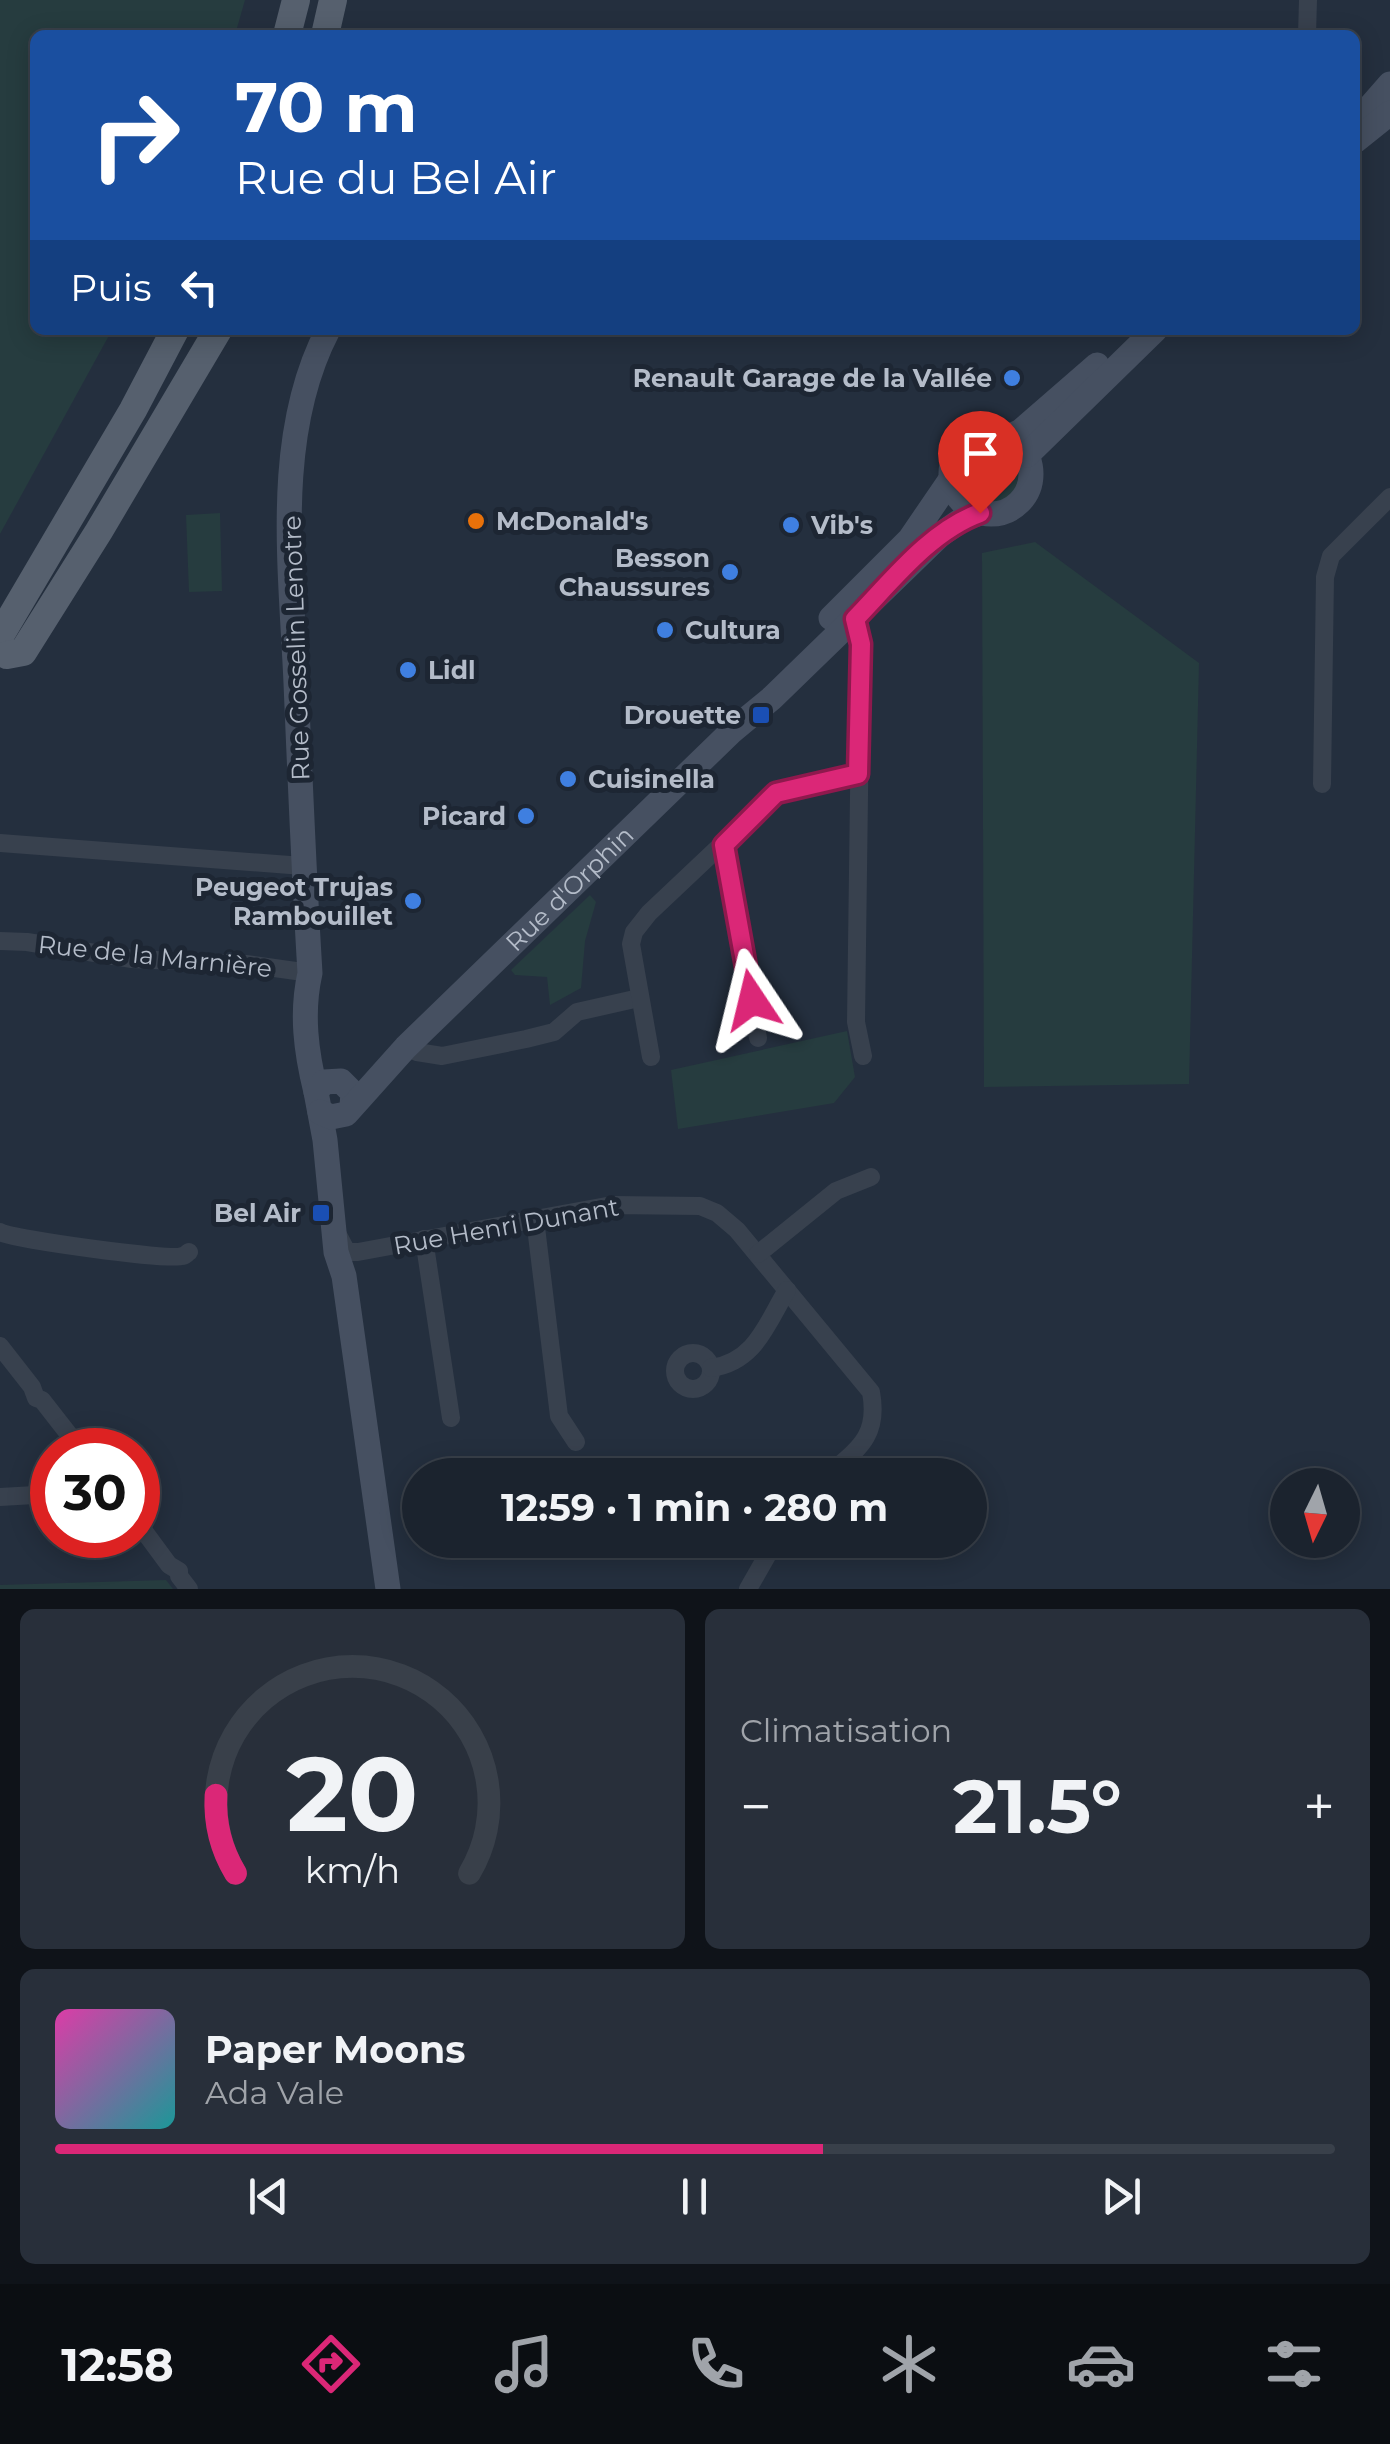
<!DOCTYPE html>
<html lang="fr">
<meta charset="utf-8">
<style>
:root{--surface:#1b232e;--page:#282f3a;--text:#f1f3f6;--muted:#a0a4aa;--line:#39404a;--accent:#db2777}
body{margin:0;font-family:Montserrat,sans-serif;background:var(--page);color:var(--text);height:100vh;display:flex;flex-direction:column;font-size:38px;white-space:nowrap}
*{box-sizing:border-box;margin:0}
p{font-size:32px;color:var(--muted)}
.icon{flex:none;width:55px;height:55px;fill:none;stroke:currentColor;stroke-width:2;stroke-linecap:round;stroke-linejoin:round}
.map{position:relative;height:1589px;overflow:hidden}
.details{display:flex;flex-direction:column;gap:20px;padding:20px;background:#0f1319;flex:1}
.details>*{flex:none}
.guide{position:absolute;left:30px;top:30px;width:1330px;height:305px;border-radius:15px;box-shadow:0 5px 25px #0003,0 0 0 2px var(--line);background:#1a4fa0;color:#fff;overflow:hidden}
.needle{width:65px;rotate:185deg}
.tools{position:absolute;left:1270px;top:1468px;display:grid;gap:20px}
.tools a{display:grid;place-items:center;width:90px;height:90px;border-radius:50%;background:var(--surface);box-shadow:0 5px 25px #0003,0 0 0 2px var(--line);font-size:50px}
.speed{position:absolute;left:30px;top:1428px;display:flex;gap:20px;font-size:50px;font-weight:700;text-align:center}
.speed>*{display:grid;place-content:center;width:130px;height:130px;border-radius:50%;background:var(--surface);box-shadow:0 5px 25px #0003,0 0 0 2px var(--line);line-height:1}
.speed .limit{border:15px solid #d22;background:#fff;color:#111}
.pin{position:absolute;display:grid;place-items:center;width:85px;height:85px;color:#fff;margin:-102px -42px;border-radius:50% 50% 50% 0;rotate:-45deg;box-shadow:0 0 10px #0007}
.pin .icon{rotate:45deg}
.me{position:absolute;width:110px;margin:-55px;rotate:350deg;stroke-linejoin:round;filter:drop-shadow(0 0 8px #0008)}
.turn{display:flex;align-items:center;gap:35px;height:210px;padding:0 40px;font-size:45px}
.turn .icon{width:130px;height:130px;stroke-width:2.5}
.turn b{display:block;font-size:70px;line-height:85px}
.then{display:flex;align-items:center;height:95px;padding:0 40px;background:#0003;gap:20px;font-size:38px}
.big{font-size:75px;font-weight:700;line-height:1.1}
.details .tile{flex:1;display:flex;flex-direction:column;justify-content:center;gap:15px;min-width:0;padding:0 35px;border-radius:15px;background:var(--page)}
.details .dial{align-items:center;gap:0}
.dial svg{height:260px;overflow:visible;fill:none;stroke:var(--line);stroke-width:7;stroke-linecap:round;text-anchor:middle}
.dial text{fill:var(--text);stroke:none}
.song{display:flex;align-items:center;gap:30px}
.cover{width:120px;height:120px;border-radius:15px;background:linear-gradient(135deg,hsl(320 70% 55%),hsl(180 70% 35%))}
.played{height:10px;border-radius:5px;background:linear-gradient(90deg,var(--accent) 60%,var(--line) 60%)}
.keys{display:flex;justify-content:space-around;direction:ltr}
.heat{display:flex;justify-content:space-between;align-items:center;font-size:55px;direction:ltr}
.details .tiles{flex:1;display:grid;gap:20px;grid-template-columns:1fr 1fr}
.tile:last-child{grid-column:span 2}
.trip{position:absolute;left:402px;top:1458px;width:585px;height:100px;border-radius:50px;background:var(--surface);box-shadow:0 5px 25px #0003,0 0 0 2px var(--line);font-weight:700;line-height:100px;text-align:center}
.menu{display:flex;height:160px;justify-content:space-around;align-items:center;background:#0b0e12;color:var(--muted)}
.menu .icon{width:70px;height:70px}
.menu .selected{color:var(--accent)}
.menu b{font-size:45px;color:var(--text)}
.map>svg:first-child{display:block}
.green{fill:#263c3f}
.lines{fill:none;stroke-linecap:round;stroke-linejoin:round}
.minor{stroke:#38414e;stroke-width:18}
.secondary{stroke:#465061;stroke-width:25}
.primary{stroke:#56606e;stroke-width:28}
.route-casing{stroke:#8e194d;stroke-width:25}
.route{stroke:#db2777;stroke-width:18}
.shop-dot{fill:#3f7fe0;stroke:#1d2633;stroke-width:4}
.food-dot{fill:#e8710a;stroke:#1d2633;stroke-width:4}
.transit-dot{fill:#1a4fb4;stroke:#1d2633;stroke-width:4}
.labels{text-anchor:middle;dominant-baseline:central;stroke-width:10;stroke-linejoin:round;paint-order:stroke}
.poi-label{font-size:25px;font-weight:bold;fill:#b4bcc9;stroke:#1d2633;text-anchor:end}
.street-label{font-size:25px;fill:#b4bcc9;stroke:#1d2633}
</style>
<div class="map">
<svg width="1390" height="1589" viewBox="0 0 1390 1589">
<rect width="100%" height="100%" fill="#242f3e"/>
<!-- green -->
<g class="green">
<path d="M0,0h245l-10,35h-200v295h77l-112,204z"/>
<circle cx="992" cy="475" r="30"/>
<path d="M220,513l2,78 -33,1 -3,-77z"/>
<path d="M1035,542l164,121 -10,421 -205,3 -2,-534z"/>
<path d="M590,895l6,7 -11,39 -4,47 -31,17 -3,-28 -32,-2 -4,-5z"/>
<path d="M847,1031l8,46 -21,26 -156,26 -7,-59z"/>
<path d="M166,1580l7,9h-173v-4z"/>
</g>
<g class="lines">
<!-- minor -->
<g class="minor">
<path d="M1307,35l1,-35"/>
<path d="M855,619l6,25 -5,378 7,34"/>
<path d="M1322,784l3,-207 6,-21 59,-59"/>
<path d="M0,843l303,23"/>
<path d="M724,845l34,193"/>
<path d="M0,941l27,1 105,17 114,5 64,9"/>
<path d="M406,1047l11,5 25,4 84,-17 28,-7 23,-20 62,-14"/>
<path d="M651,1057l-20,-113 3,-12 15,-19 127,-120 83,-18"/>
<path d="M535,1219l24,197 17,26"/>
<path d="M0,1232c12,7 170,29 182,24 3,0 5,-3 7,-4"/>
<path d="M337,1233l10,19h11l254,-47 88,1 17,7 20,17 134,162c8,44 -12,56 -43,83"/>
<path d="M424,1239l27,179"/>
<path d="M758,1254l78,-63 35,-14"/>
<path d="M0,1346l32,41 4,11 6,2 39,50"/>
<circle cx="693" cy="1371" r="18"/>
<path d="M711,1368c44,-6 55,-43 76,-78"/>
<path d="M0,1497l52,-3"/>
<path d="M138,1523l31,42 10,6v5l10,13"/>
<path d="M748,1589l28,-49"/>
</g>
<!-- secondary -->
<g class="secondary">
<path d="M1355,124l35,-40"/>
<path d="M1355,141l35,-28"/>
<circle cx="991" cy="474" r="40"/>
<path d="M1008,437l13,-6 76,-66"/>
<path d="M1027,455l128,-125"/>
<path d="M831,618l79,-79 41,-60"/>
<path d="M316,1092c-10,-40 -15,-79 -6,-119 -6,-97 -10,-194 -14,-290 -5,-116 -23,-248 32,-353"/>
<path d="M352,1106l1,-13 -12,-12 -17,1 -8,10 9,48 11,112 8,24 44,313"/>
<path id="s1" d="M320,1112l11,5 15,-3 60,-67 326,-316 40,-33 168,-163 23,-16 17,-6"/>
</g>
<!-- primary -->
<g class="primary">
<path d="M287,35l9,-35"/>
<path d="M325,35l8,-35"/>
<path d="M0,636l133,-226 42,-80"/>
<path d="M7,655l16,-3 76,-121 119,-201"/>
</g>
</g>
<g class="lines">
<!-- route casing -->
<g class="route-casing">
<path id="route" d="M752,1000l-28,-155 52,-52 82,-19 3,-130 -6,-25c36,-37 75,-88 125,-106"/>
</g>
<!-- route -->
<use href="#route" class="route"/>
</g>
<!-- markers -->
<g class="shop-dot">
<circle cx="1012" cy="378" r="10"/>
<circle cx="791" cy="525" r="10"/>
<circle cx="730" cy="572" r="10"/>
<circle cx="665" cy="630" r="10"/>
<circle cx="408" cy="670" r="10"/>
<circle cx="568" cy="779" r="10"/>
<circle cx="526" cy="816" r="10"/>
<circle cx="413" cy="901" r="10"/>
</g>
<circle class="food-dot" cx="476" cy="521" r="10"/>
<g class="transit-dot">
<rect x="751" y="705" width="20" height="20" rx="5"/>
<rect x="311" y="1203" width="20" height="20" rx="5"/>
</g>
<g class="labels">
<!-- poi labels -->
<g class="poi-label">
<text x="992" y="378">Renault Garage de la Vallée</text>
<text x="496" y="521" text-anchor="start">McDonald's</text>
<text x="811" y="525" text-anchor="start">Vib's</text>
<text x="710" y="558">Besson<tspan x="710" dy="29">Chaussures</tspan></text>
<text x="685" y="630" text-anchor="start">Cultura</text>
<text x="428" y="670" text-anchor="start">Lidl</text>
<text x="741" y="715">Drouette</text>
<text x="588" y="779" text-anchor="start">Cuisinella</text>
<text x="506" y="816">Picard</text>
<text x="393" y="887">Peugeot Trujas<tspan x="393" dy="29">Rambouillet</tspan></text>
<text x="301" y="1213">Bel Air</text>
</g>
<!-- street labels -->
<g class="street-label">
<text transform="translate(296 648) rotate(-92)">Rue Gosselin Lenotre</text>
<text stroke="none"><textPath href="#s1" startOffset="345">Rue d'Orphin</textPath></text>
<text transform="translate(155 956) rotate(6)">Rue de la Marnière</text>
<text transform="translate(506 1226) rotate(-10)">Rue Henri Dunant</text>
</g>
</g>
</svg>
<div class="tools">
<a><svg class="needle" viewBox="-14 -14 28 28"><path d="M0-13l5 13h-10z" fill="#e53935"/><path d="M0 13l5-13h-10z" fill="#a0a4aa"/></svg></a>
</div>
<div class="speed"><div class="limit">30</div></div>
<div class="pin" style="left:980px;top:513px;background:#d93025"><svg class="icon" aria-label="arrive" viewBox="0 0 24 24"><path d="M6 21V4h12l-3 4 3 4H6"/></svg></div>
<svg class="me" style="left:752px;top:1000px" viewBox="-20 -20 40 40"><path d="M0-17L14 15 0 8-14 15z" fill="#db2777" stroke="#fff" stroke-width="4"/></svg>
<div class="trip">12:59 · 1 min · 280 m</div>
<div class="guide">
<div class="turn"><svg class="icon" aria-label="right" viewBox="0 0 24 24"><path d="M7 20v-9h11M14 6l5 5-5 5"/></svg><div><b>70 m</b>Rue du Bel Air</div></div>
<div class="then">Puis<svg class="icon" aria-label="left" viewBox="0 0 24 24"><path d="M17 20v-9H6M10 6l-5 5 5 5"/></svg></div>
</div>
</div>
<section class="details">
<div class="tiles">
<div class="tile dial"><svg viewBox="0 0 100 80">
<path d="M14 69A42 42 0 1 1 86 69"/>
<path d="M14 69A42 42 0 0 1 8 45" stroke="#db2777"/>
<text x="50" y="56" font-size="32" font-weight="700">20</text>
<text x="50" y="72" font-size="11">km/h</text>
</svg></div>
<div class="tile"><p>Climatisation</p>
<div class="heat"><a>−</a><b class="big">21.5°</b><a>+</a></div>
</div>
<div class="tile">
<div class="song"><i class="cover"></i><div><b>Paper Moons</b><p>Ada Vale</p></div></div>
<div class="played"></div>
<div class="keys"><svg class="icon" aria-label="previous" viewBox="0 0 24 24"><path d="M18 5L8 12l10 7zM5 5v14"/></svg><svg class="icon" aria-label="pause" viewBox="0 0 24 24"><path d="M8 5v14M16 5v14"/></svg><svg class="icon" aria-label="next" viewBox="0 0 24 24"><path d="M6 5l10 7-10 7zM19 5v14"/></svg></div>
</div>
</div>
</section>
<nav class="menu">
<b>12:58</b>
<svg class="icon selected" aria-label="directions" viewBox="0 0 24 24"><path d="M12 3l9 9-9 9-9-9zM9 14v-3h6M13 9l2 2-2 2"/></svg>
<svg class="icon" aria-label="music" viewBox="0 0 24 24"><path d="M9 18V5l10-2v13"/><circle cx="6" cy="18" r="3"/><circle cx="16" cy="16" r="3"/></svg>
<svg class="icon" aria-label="phone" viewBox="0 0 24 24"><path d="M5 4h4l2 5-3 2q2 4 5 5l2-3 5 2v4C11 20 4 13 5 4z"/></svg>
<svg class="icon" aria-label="climate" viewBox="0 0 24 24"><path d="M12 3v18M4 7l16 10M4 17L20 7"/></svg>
<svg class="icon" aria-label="car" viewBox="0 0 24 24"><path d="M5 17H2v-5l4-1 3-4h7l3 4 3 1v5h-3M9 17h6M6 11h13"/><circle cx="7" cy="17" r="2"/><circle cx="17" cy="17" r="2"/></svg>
<svg class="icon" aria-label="filters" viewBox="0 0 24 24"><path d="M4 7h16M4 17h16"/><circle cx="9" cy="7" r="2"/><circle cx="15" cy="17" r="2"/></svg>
</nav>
